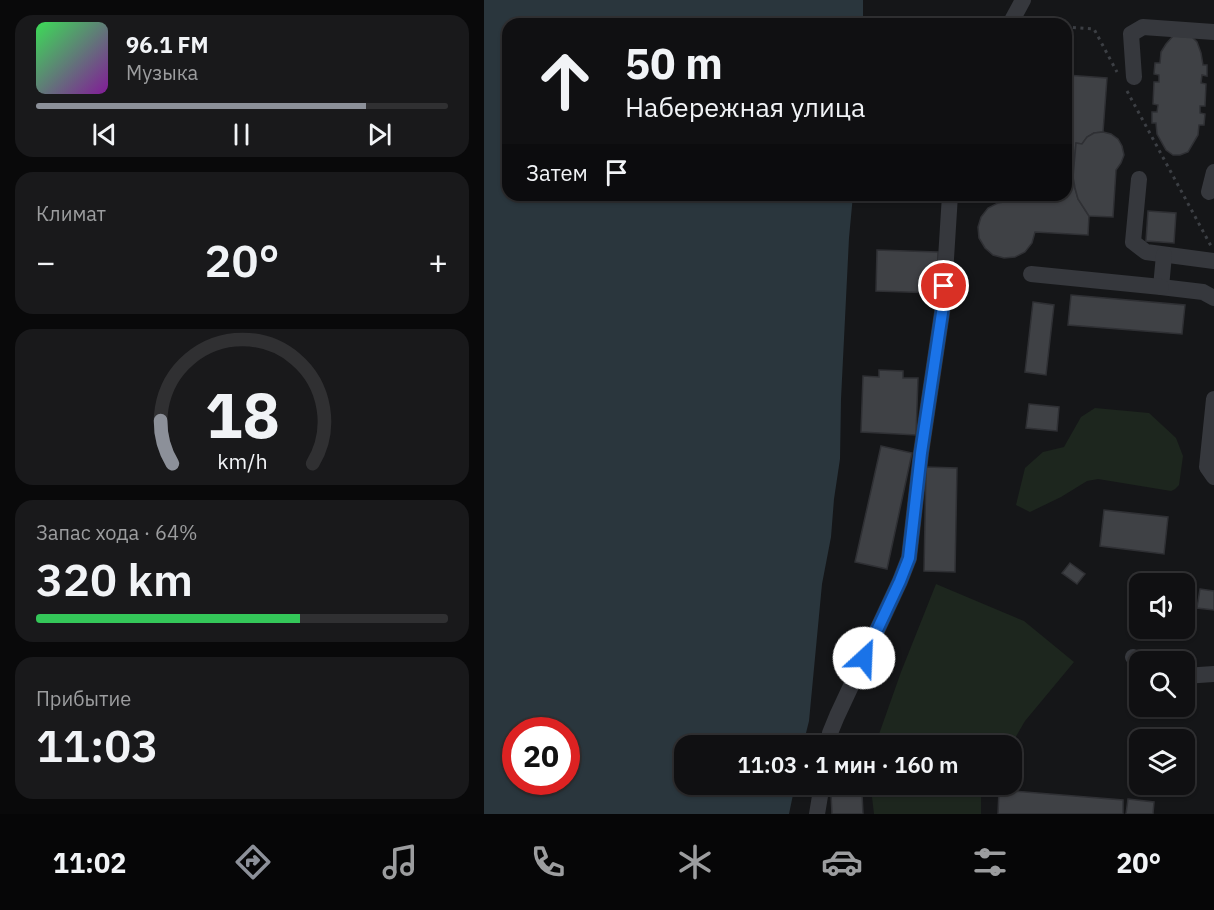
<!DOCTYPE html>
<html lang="ru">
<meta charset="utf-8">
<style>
:root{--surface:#101012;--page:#19191b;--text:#f1f3f6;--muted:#9c9d9f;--line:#303032;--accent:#8c9099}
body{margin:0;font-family:"IBM Plex Sans",sans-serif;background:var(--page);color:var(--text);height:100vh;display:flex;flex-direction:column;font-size:22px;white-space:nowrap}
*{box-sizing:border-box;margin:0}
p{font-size:20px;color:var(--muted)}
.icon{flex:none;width:33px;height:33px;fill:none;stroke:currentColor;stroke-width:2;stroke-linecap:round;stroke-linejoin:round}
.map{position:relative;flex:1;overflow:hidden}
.details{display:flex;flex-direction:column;gap:15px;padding:15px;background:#09090a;width:484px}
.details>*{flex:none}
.top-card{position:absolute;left:18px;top:18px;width:570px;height:183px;border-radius:18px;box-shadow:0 2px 4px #0004,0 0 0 2px var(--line);background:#101012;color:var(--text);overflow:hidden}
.buttons{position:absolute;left:645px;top:573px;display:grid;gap:12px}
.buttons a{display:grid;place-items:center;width:66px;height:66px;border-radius:12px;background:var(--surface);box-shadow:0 2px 4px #0004,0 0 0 2px var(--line);font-size:30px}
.speed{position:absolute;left:18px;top:717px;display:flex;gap:12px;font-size:30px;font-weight:700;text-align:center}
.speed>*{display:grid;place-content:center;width:78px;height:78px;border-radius:50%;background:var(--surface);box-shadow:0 2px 4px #0004,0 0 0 2px var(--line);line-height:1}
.speed .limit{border:9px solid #d22;background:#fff;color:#111}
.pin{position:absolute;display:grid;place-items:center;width:51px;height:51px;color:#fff;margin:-26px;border:3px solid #fff;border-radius:50%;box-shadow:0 2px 6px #0007}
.me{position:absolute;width:66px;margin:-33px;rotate:25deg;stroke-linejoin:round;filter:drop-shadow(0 0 4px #0008)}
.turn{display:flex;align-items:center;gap:21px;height:126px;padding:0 24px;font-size:27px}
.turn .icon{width:78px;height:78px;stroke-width:2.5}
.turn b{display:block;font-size:42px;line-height:51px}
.then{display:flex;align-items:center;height:57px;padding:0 24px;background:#0003;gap:12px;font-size:22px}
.big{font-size:45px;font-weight:600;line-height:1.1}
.details .tile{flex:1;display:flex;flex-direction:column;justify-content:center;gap:9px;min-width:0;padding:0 21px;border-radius:18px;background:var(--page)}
.details .dial{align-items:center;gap:0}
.dial svg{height:156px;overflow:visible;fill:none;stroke:var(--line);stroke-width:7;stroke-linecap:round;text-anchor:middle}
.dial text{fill:var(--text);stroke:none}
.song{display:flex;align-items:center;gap:18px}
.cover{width:72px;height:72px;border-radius:9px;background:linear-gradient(135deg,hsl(130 70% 55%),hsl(290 70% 35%))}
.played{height:6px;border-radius:3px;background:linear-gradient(90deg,var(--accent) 80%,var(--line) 80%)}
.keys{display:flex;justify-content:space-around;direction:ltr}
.heat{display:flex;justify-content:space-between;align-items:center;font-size:33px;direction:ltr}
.charge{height:9px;border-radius:4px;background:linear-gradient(90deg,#34c759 64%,var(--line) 0)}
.trip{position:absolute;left:190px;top:735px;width:348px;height:60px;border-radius:18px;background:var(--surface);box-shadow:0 2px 4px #0004,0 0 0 2px var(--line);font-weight:600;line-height:60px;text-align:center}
.menu{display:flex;height:96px;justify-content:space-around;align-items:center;background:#060607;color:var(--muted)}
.menu .icon{width:42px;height:42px}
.menu .on{color:var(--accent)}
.menu b{font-size:27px;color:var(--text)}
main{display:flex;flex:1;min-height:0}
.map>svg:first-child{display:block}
.green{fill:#1d261e}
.water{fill:#2a363d;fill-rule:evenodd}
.building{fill:#3f4145;stroke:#2f3034;stroke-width:1.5}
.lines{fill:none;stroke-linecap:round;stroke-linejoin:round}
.path{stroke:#3c3f44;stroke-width:3;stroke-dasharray:3 4.5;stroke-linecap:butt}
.minor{stroke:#36383d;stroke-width:16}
.route-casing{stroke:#114b97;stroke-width:15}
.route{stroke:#1a73e8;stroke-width:10}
</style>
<main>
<section class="details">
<div class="tile">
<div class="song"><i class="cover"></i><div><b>96.1 FM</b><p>Музыка</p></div></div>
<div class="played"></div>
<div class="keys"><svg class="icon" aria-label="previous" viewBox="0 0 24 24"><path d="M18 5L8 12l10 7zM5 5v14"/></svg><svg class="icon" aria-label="pause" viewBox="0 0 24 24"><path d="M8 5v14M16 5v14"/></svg><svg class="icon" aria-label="next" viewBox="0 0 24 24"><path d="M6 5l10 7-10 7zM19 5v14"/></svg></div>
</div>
<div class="tile"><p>Климат</p>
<div class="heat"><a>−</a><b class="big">20°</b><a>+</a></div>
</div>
<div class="tile dial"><svg viewBox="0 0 100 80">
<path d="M14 69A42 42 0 1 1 86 69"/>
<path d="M14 69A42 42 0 0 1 8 47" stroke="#8c9099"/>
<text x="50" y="56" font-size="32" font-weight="700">18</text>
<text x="50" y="72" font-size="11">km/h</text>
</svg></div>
<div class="tile"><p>Запас хода · 64%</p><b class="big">320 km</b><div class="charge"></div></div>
<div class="tile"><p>Прибытие</p><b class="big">11:03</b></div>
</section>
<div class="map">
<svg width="730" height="814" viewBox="0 0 730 814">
<rect width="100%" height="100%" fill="#151618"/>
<!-- green -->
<g class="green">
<path d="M611,408l54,5 27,25 7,18 -4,29 -4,4 -4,2 -73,-12 -11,2 -26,16 -31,15 -14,-7 9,-37 18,-16 21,-5 17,-30z"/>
<path d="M452,584l88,37 50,41 -49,59 -14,24h-133v-8l23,-65z"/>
<path d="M389,785v-1l114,1 -6,9v20h-107l-2,-17z"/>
</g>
<!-- water -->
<path class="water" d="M0,0h379v24h-355v171h345l-4,43 -8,161 -1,60 -6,40 -3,38 -9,47 -13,137 -6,24 -118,1v38l110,1 -6,29h-305zM32,730h50v52h-50z"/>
<!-- building -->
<g class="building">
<path d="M689,36l19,1 5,5 4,11 2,12h4v11l-5,-1 -1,8 5,1 -1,22h-5v7l5,1 -1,11h-5l-1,10 -10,17 -8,3h-7l-7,-5 -9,-16 -1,-11h-4v-11h5l1,-7 -5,-1 1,-22h5v-7l-5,-1 1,-11h5l1,-11 5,-8z"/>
<path d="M582,75l41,3 -4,54 -9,1 -7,4 -5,7 -6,-1 -3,34 2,11 3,11 11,17 -1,19 -53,-3 -3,11 -7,9 -10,5 -11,1 -11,-3 -8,-7 -6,-10 -1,-11 3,-10 7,-9 10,-5 11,-2v-6h57z"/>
<path d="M619,132l8,2 7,5 4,7 2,9 -3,8 -5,7 -3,47 -24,-1 -11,-17 -3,-11 -2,-11 3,-34 6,1 5,-7 7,-4z"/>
<path d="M664,211l28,2 -2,30 -28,-2z"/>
<path d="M393,250l61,2 -1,41 -61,-2z"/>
<path d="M587,295l114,10 -3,29 -114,-9z"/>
<path d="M549,302l21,3 -8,70 -21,-3z"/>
<path d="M395,370l24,1v7h15l-2,57 -55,-3 2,-56 16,1z"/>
<path d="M545,404l30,3 -2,24 -31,-3z"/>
<path d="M397,446l31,7 -25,116 -32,-7z"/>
<path d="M442,467l31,1 -2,104 -31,-1z"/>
<path d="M620,510l64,7 -4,37 -64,-8z"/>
<path d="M586,563l15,11 -8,10 -15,-11z"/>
<path d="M716,589l14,2v19l-17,-2z"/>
<path d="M354,784h22v6l-22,1z"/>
<path d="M515,790l124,10v14h-125z"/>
<path d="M378,793l1,21h-31l-1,-20z"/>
<path d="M644,799l26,3 -1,12h-27z"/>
</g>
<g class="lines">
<!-- path -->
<g class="path">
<path d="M582,36l1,-9 27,2 23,43"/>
<path d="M643,91l84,155"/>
</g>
<!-- minor -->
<g class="minor">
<path d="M526,24l13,-24"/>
<path d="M650,77l-3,-43 12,-7 71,5"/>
<path d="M655,179l-6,63 13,10 68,9"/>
<path d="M725,192l5,-20"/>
<path d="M680,255l-3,32 42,5 11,6"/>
<path d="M547,274l130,13"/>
<path d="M730,399l-7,68 7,10"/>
<path d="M649,657l11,5"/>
<path d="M700,676l30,-2"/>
<path d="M344,746l2,-13 7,-17 63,-135 9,-23 12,-105 22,-147 7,-111"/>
<path d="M333,814l5,-30"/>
</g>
</g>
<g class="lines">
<!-- route casing -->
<g class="route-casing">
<path id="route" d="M380,658l36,-77 9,-23 12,-105 22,-147 1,-20"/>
</g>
<!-- route -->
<use href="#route" class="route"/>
</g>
</svg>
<div class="buttons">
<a><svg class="icon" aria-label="sound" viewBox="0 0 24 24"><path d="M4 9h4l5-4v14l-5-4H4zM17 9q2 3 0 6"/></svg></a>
<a><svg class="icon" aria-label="search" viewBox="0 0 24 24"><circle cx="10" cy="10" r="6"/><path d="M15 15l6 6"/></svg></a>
<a><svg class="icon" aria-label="layers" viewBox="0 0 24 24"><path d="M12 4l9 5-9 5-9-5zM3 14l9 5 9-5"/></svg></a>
</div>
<div class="speed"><div class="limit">20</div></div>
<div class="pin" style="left:460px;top:286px;background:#d93025"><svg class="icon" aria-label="arrive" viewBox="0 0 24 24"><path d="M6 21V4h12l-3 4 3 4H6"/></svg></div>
<svg class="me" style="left:380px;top:658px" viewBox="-20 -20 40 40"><circle r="19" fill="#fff"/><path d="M0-13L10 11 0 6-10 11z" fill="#1a73e8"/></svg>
<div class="trip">11:03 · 1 мин · 160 m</div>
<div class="top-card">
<div class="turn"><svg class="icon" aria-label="ahead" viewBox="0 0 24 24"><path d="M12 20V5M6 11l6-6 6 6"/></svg><div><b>50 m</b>Набережная улица</div></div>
<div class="then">Затем<svg class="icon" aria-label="arrive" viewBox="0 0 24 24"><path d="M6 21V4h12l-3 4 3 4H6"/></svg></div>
</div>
</div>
</main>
<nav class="menu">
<b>11:02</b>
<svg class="icon on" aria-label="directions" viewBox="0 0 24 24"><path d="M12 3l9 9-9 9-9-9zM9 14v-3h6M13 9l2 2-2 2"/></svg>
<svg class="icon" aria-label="music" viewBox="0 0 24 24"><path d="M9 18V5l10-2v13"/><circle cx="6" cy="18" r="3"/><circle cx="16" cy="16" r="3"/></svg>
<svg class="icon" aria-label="phone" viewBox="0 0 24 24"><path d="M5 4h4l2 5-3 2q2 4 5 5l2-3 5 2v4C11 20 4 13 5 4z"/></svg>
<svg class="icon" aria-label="climate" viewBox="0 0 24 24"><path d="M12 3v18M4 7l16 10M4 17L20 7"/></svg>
<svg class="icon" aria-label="car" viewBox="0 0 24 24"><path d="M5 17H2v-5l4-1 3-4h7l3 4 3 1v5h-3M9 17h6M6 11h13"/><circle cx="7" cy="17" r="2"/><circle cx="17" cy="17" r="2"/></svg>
<svg class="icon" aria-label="filters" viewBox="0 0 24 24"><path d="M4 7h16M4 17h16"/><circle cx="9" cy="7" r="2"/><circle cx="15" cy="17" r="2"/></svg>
<b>20°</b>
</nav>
